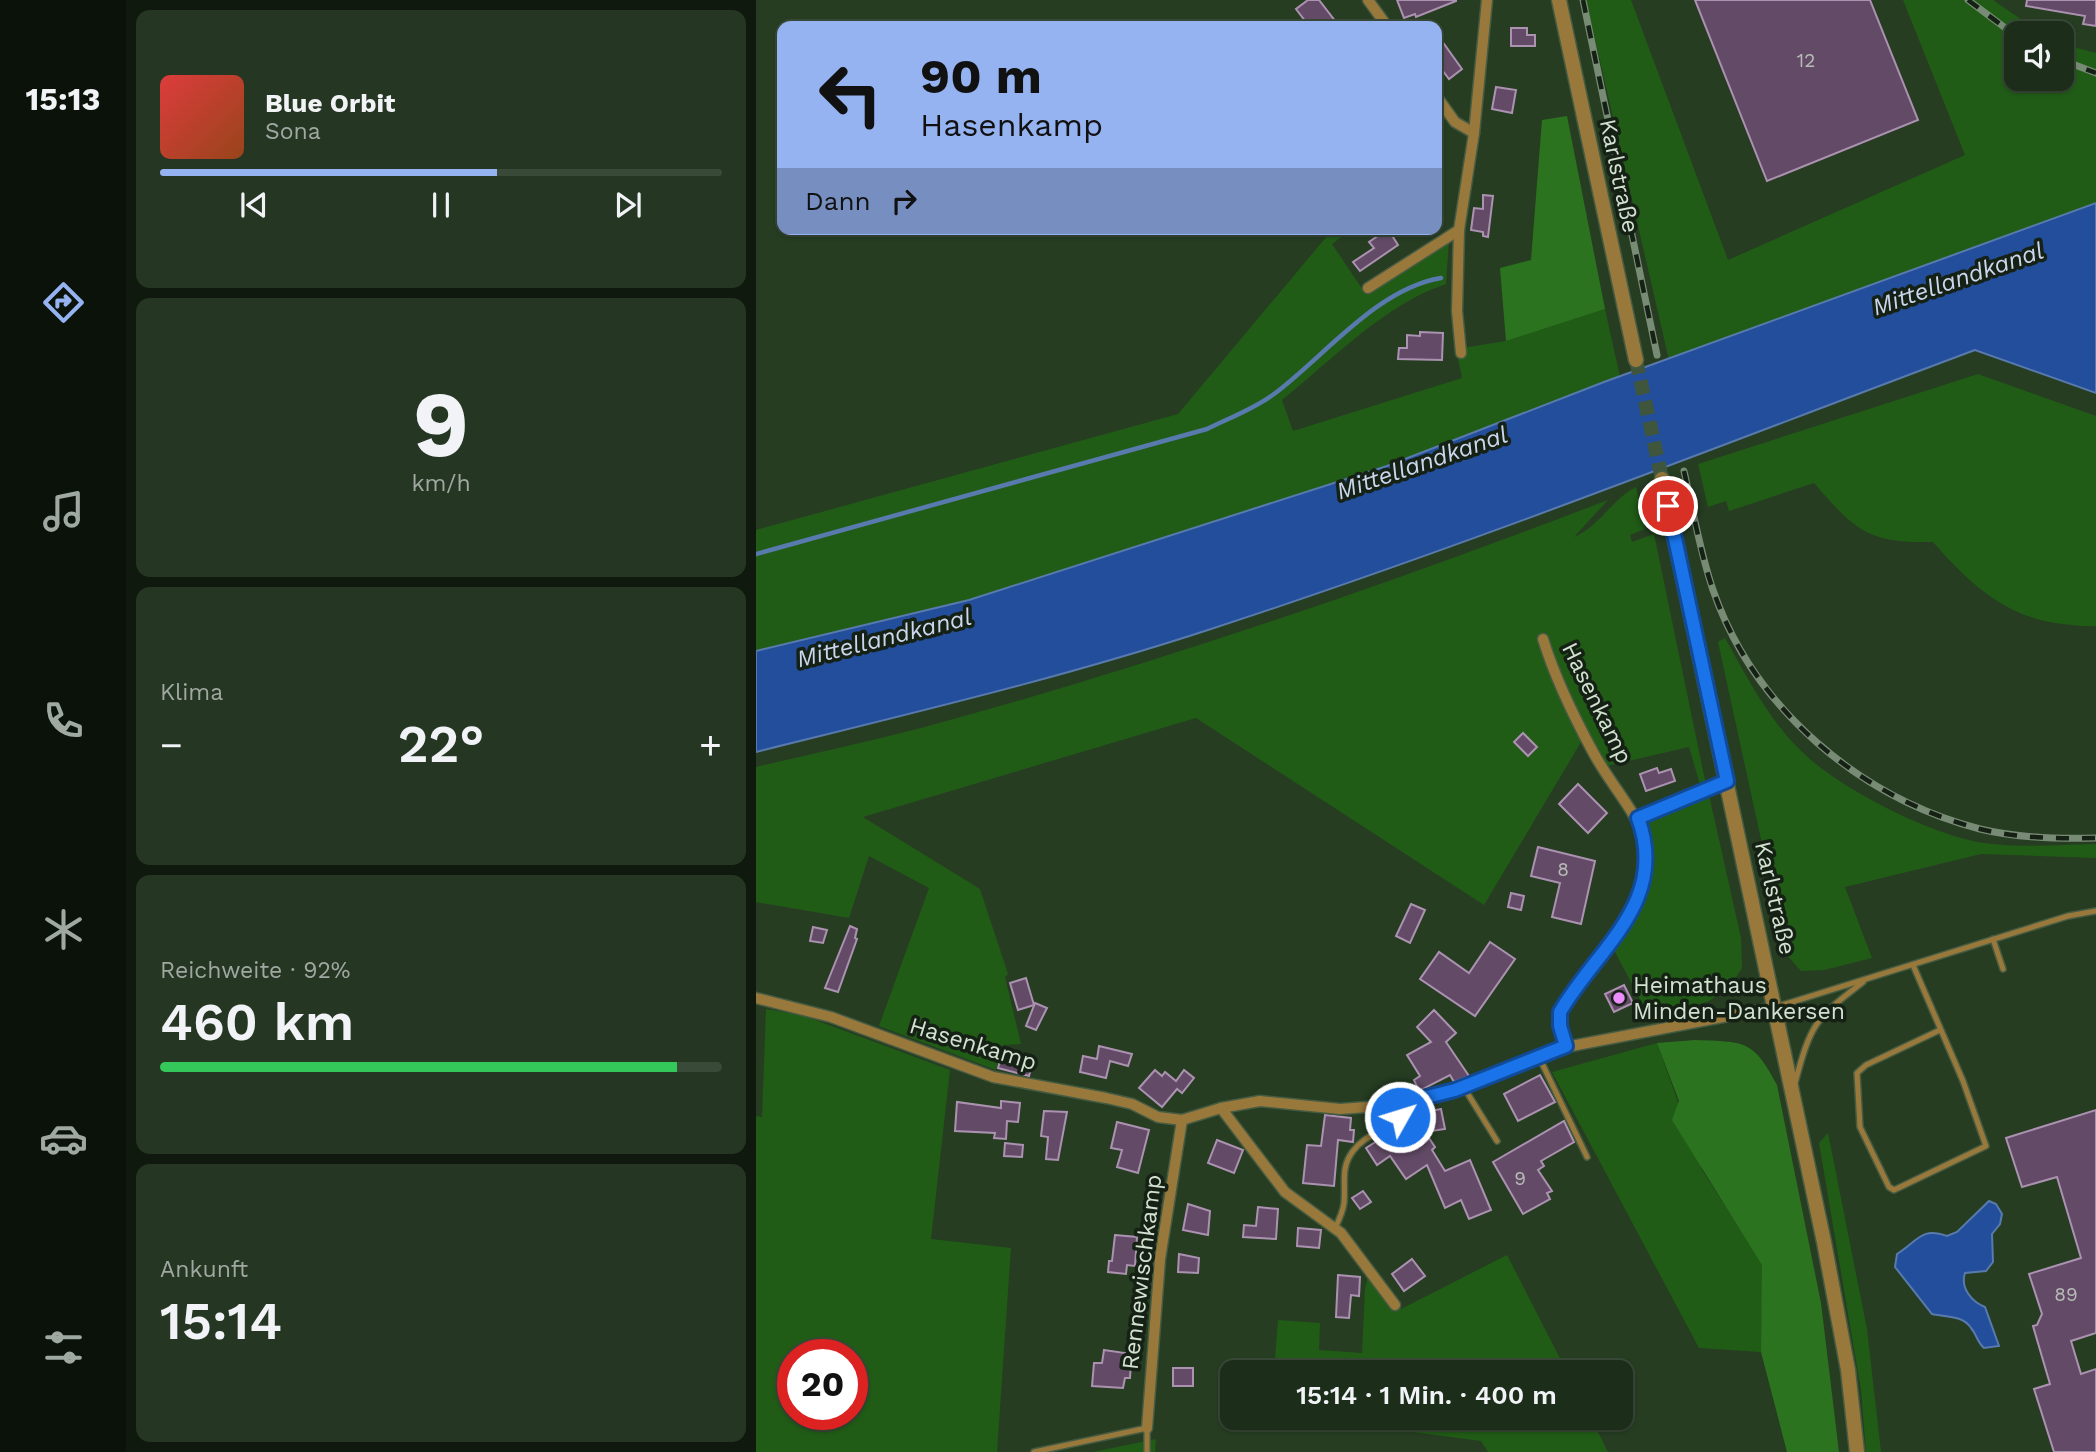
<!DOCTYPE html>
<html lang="de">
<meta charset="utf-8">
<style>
:root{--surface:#1c2e1a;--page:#253623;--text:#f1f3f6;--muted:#a0a8a2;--line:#3a4a39;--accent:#95b2f1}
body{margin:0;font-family:"Work Sans",sans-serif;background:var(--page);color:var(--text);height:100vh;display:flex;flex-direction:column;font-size:26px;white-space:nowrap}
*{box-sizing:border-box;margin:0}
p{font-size:23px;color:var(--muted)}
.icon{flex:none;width:38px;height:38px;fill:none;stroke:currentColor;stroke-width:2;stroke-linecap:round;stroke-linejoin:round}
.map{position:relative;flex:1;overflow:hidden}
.side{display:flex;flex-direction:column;gap:10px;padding:10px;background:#0f190e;width:630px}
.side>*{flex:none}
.hud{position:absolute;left:21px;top:21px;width:665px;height:214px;border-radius:14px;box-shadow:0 2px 5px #0004,0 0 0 2px var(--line);background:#95b2f1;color:#111;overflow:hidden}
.buttons{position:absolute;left:1248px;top:21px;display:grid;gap:14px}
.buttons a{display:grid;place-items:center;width:70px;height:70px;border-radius:14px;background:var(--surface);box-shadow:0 2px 5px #0004,0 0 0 2px var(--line);font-size:35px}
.speed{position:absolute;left:21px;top:1339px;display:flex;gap:14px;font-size:35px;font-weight:700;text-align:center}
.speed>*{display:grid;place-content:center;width:91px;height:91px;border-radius:50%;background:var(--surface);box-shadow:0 2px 5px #0004,0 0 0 2px var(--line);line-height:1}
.speed .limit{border:10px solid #d22;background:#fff;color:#111}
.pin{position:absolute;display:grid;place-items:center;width:60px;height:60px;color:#fff;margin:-30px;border:4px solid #fff;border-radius:50%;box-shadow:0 2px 7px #0007}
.me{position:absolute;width:77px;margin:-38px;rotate:51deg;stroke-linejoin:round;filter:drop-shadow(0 0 5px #0008)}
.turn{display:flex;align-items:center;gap:24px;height:147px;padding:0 28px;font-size:32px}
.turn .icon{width:91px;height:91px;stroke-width:2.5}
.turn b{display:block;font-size:49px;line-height:60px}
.then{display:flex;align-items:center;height:66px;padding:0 28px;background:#0003;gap:14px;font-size:26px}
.big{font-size:52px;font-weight:600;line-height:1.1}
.side .widget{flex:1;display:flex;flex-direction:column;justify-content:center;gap:10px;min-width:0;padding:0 24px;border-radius:14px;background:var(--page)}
.side .dial{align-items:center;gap:0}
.dial b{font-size:91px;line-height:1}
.song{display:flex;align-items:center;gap:21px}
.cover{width:84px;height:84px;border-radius:10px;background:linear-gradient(135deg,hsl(0 70% 55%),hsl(20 70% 35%))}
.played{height:7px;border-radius:4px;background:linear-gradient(90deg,var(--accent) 60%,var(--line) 60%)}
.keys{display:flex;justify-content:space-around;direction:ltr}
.heat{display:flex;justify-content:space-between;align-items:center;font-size:38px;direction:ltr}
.charge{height:10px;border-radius:5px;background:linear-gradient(90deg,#34c759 92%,var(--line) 0)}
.trip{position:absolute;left:464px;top:1360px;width:413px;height:70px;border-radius:14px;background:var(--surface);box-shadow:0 2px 5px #0004,0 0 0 2px var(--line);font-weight:600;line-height:70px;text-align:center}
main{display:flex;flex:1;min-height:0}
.tabs{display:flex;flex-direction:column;width:126px;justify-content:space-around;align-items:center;background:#0b120a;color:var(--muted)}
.tabs .icon{width:49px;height:49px}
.tabs .selected{color:var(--accent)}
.tabs b{font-size:32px;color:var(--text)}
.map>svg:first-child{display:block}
.green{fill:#215c17;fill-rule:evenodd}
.forest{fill:#2c7320}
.water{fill:#234e9c;stroke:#587aac;stroke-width:2}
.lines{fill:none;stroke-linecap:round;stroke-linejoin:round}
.stream{stroke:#587aac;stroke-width:4.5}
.building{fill:#634b67;stroke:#ac92b1;stroke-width:2}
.tertiary-tunnel{stroke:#40563c;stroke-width:14;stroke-dasharray:14 7;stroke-linecap:butt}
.service-casing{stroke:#455b42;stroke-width:8}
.minor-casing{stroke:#455b42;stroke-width:13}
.tertiary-casing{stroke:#455b42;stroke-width:17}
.service{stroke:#98783b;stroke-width:5}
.minor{stroke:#98783b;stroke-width:10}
.tertiary{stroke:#98783b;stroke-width:14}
.rail-casing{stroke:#788b75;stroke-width:7}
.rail{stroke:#162115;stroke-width:4.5;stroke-dasharray:13;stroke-linecap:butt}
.route-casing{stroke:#114b97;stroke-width:18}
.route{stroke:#1a73e8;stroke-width:12}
.poi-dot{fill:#eb8dfc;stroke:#162115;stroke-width:2.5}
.labels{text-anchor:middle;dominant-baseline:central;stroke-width:7;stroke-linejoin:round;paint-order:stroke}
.number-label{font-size:19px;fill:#b7bcb6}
.street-label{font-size:23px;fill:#d3e1d1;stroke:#162115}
.poi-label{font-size:23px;fill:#d3e1d1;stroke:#162115;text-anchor:start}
.water-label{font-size:24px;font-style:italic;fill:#cbd7ed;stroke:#162115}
</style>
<main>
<nav class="tabs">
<b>15:13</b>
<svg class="icon selected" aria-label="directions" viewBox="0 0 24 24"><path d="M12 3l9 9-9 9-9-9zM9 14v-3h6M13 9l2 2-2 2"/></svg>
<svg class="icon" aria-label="music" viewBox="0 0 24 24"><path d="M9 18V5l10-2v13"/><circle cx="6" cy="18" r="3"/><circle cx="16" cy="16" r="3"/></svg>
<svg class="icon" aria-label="phone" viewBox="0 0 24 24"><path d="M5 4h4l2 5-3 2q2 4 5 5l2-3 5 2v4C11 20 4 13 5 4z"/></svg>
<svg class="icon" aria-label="climate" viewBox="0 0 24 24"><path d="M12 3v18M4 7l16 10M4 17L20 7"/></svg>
<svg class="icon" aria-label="car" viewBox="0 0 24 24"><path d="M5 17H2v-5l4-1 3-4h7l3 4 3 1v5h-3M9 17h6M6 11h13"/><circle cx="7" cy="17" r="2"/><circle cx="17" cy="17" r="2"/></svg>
<svg class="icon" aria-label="filters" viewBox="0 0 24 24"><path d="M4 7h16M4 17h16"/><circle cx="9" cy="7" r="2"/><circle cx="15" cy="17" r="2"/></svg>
</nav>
<section class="side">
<div class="widget">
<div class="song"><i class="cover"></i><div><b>Blue Orbit</b><p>Sona</p></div></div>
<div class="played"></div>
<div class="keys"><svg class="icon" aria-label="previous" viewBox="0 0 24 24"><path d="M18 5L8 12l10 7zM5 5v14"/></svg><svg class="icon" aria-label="pause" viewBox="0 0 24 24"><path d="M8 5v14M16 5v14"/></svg><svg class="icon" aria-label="next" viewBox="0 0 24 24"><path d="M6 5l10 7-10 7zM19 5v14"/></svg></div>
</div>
<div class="widget dial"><b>9</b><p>km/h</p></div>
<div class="widget"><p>Klima</p>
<div class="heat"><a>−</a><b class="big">22°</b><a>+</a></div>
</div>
<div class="widget"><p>Reichweite · 92%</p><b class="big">460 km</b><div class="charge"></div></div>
<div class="widget"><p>Ankunft</p><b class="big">15:14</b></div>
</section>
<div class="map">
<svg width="1340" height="1452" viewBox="0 0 1340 1452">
<rect width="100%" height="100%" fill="#263d22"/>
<!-- green -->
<g class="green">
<path d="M830,0h45l97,260 237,-105 -62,-155h90l48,33h-25v46h46v-35l34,9v150l-427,157z"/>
<path d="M577,229h19l-20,15 33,49 84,-54 -3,45c-61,20 -114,76 -164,116l11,31 169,-53 -6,-29 50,-8 99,-32 15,68 -233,89 -418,134 -213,51v-121l422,-116z"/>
<path d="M1222,374l118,42v210c-11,1 -22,-1 -33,-2 -57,-6 -94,-41 -130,-82 -66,1 -77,-11 -119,-59l-85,28 -3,-10 -18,6 -10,-43z"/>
<path d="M880,487l9,42 -15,6 2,7 22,-8 52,251 -5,3 -12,-41 -91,21 -17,-26 -97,163 -288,-187 -333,99 117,72 28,85 -3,3 16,67 -18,1 -7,25 -117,-44 50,-138 -60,-32 -20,62 -93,-16v-135c55,-13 110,-25 165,-39 233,-63 462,-142 687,-228l-34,37c24,-9 38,-38 62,-50z"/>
<path d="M969,638c24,43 48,90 86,122 40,34 121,75 173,83 36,5 76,2 112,1v14l-115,-4 -136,33 27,71 -48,12 -23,1 -15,-17 -68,-312z"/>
<path d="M953,795l32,143 1,30 -11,17 -22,16 -58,19 -38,-72 24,-37 11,-74 -4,-13z"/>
<path d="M10,1009l36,6 148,55 -19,169 80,9 -14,204h-241v-336l6,1zM37,1354h59v60h-59z"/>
<path d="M901,1043l45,127 61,95 -2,87 -62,-4 -147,-276z"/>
<path d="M1072,1133l39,196 14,123h-15l-5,-62 -42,-247z"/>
<path d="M751,1255l60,117h-293l4,-52 42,3 -1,27 43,3 3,-64 5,-20 31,40z"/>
<path d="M596,1418h239l17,34h-120l-7,-11 -129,-17z"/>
<path d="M400,1439l-1,13h-62z"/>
</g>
<!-- forest -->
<g class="forest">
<path d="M811,116l38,193 -99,32 -6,-73 31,-8 11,-140z"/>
<path d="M939,1040c49,2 58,-1 82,45l44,218 18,149h-52l-26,-100 1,-87 -90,-145 7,-19 -22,-58z"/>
</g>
<!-- water -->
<g class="water">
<path d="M1340,203v190l-121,-43c-254,95 -506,195 -764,279 -149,49 -303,85 -455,123v-101l213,-51 418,-134 217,-84z"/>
<path d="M1233,1201l7,3 6,10 -2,10 -8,10 1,28 -7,9 -21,2c-5,15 7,29 20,34l14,39 -15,2c-7,-6 -7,-13 -13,-20 -8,-13 -26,-11 -39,-14l-37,-47 2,-13c22,-14 24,-27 50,-18l10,-4z"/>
</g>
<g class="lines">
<!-- stream -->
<path class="stream" d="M0,554l451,-125c22,-11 47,-20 67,-35 50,-37 102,-105 167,-116"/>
</g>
<!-- building -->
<g class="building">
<path d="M552,0h11l20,26h-30l-13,-17z"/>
<path d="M641,0h59v1l-40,16 -1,-3 -11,4z"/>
<path d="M939,0h175l48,120 -151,61z"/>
<path d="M1271,0h69v26l-13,-2 2,-8 -59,-10z"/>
<path d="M755,28h16v7h8v11h-24z"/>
<path d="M681,34l25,35 -13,10 -12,-16z"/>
<path d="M740,87l20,3 -4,23 -20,-4z"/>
<path d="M727,195l10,1 -5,41 -5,-1v-4l-12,-2 3,-22 9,1z"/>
<path d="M632,229l10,16 -38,26 -7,-9 21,-14 -5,-6z"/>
<path d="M664,332l23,1 -1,27 -44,-1 1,-11h8v-13l13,1z"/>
<path d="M767,733l14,14 -9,9 -14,-14z"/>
<path d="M901,768l2,5 12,-4 4,12 -29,10 -6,-17z"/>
<path d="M822,784l29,29 -19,20 -29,-29z"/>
<path d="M782,847l57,14 -14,63 -29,-7 8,-34 -29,-7z"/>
<path d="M755,893l13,3 -3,14 -13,-3z"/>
<path d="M655,904l14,6 -15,33 -14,-7z"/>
<path d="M94,926l7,3 -2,9 2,1 -19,53 -13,-4z"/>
<path d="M57,927l14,3 -4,13 -13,-2z"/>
<path d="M734,942l25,17 -40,57 -55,-37 19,-27 30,21z"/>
<path d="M270,978l8,27 -16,5 -8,-27z"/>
<path d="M868,985l9,18 -19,9 -9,-18z"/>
<path d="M279,1003l12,5 -11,22 -10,-4z"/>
<path d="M678,1010l22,23 -10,9 23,34 -15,6 -4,-7 -31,16 -5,-11 6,-4 -13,-21 24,-13 -14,-15z"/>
<path d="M343,1046l33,8 -4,12 -18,-5 -4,17 -26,-6 3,-16 14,3z"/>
<path d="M246,1054l31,8 -4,14 -31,-8z"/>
<path d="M399,1070l7,6 3,-4 11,9 8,-11 10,8 -12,15 -5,-4 -15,18 -23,-19z"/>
<path d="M784,1075l15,27 -37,19 -14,-27z"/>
<path d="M245,1101l19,2 -2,19 -11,-1 -1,18 -12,-1 1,-5 -40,-2 2,-29 44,6z"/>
<path d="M685,1109l4,20 -20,3 10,15 -3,3 13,21 25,-11 21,50 -22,9 -8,-19 -16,8 -18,-43 -21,14 -16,-23 -13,9 -11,-17 55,-35z"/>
<path d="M1340,1110v223l-25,8 10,33 15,-5v83h-42l-20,-63 16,-5 -17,-58 4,-1 5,-11 -13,-40 52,-16 -24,-81 -35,10 -16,-49z"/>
<path d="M288,1111l23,1 -9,48 -12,-1 2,-22 -7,-1z"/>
<path d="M569,1115l26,3 -1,12h4l-1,12 -15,-2 -4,46 -31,-3 4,-38 14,1z"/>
<path d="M808,1121l10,21 -33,19 3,5 -6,4 14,21 -5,2 3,6 -27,15 -30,-52z"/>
<path d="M361,1122l32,8 -11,43 -21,-6 5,-17 -11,-2z"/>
<path d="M461,1140l26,10 -9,23 -26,-10z"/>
<path d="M249,1143l18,2 -1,12 -18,-1z"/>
<path d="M607,1191l8,11 -11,7 -8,-11z"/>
<path d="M432,1204l22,7 -2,24 -25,-5z"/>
<path d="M502,1207l20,2 -2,30 -33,-2 1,-12 12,1z"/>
<path d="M542,1228l23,2 -2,18 -22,-2z"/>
<path d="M359,1235l22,2 -2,29 -8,-1 -1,9 -18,-2 1,-11h3z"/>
<path d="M423,1254l20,4 -1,15 -20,-1z"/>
<path d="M656,1259l13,17 -21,15 -12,-17z"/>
<path d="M582,1275l22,2 -1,19 -8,-1 -2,23 -13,-1z"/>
<path d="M348,1350l21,3v8l6,1 -1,16h-5l-2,10 -31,-2 2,-23h8z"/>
<rect x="417" y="1368" width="20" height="18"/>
</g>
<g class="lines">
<!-- tertiary-tunnel -->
<path class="tertiary-tunnel" d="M880,360l26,119"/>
<!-- service casing -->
<g class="service-casing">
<g id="service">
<path d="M1237,939l10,30"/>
<path d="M1157,965l50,116 23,65 -92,44 -5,-3 -29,-60 -3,-54 9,-8 74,-35"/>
<path d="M1020,1007l292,-91 28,-5"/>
<path d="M783,1057l48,100"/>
<path d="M1039,1083c16,-60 20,-64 68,-101"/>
<path d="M707,1086l34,55"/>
<path d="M579,1228c4,-8 8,-16 9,-25 2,-20 -4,-35 9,-52 15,-21 49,-23 54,-49"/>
<path d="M278,1452l113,-24v24"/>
</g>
</g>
<!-- minor casing -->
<g class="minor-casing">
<g id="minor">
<path d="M612,0l19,26"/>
<path d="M681,97l18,25 19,11"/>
<path d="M612,288l91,-58"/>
<path d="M705,353l-4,-42 2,-81 15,-97 13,-133"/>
<path d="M787,639c12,39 31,78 50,113 30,56 76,83 42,155 -19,38 -54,67 -75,105v14l6,21"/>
<path d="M882,818l89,-37"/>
<path d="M0,998l75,19 162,60 113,21 26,6 26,13 24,3 39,-12 39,-7 80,8 55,-4 60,-15 111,-43 210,-40"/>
<path d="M465,1108l64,84 56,41 54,72"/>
<path d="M391,1428l13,-169 22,-139"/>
</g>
</g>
<!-- tertiary casing -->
<g class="tertiary-casing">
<g id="tertiary">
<path d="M803,0l77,360"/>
<path d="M906,479l162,763 24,128 9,82"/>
</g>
</g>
<!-- service -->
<use href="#service" class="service"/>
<!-- minor -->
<use href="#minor" class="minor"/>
<!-- tertiary -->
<use href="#tertiary" class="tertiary"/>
<!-- rail casing -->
<g class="rail-casing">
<g id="rail">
<path d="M827,0l74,355"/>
<path d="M1212,0l48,36"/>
<path d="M1306,60l34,13"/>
<path d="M928,471c9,39 16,81 29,119 41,119 147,208 267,239 37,9 78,10 116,9"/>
</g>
</g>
<!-- rail -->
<use href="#rail" class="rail"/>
</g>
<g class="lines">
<!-- route casing -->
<g class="route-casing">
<path id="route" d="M644,1117l7,-15 48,-12 111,-44 -6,-20v-14c38,-65 109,-110 78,-194l89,-37 -59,-275"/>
</g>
<!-- route -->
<use href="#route" class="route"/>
</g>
<!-- markers -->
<circle class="poi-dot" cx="863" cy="998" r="7"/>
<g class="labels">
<!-- number labels -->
<g class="number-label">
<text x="1050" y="60">12</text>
<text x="807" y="869">8</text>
<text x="764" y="1178">9</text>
<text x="1310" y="1294">89</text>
</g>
<!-- street labels -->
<g class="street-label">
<text transform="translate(863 176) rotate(78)">Karlstraße</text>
<text transform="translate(841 703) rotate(64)">Hasenkamp</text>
<text transform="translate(1019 898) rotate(77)">Karlstraße</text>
<text transform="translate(217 1044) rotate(17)">Hasenkamp</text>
<text transform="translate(386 1272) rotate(-83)">Rennewischkamp</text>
</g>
<!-- poi labels -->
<g class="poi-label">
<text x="877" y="985">Heimathaus<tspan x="877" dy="26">Minden-Dankersen</tspan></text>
</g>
<!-- water labels -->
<g class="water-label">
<text transform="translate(1202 279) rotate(-19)">Mittellandkanal</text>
<text transform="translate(666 463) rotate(-19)">Mittellandkanal</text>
<text transform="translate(128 638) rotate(-14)">Mittellandkanal</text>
</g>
</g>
</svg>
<div class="buttons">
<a><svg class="icon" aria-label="sound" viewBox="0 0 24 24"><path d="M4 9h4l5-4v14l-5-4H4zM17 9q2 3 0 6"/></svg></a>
</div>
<div class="speed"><div class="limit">20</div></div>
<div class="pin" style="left:912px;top:506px;background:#d93025"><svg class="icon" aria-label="arrive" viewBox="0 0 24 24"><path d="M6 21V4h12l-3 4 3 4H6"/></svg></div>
<svg class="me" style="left:644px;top:1117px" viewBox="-20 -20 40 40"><circle r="17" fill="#1a73e8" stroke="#fff" stroke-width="3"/><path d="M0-11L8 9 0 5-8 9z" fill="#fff"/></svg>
<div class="trip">15:14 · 1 Min. · 400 m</div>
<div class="hud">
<div class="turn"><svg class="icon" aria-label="left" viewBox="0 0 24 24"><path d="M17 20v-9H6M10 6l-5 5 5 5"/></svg><div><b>90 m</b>Hasenkamp</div></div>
<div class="then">Dann<svg class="icon" aria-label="right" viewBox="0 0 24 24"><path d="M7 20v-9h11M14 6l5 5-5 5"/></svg></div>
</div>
</div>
</main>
